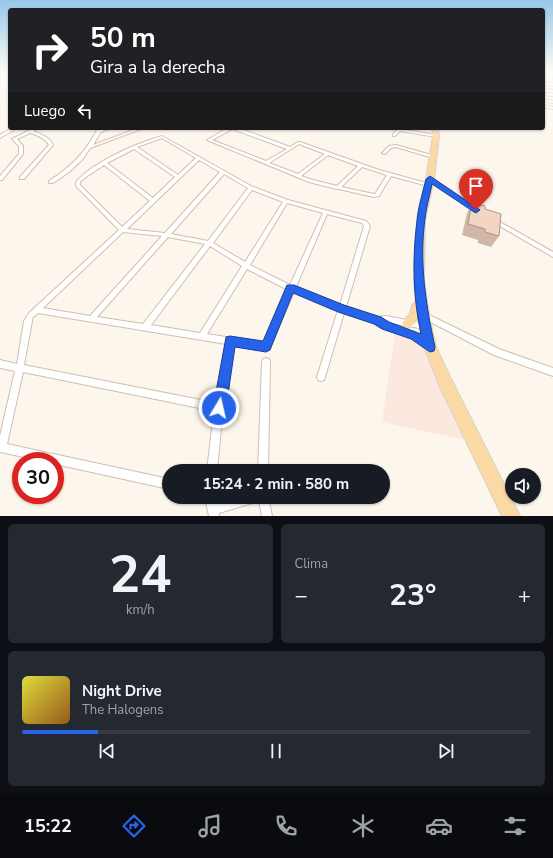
<!DOCTYPE html>
<html lang="es">
<meta charset="utf-8">
<style>
:root{--surface:#171b24;--page:#242831;--text:#f1f3f6;--muted:#9ea1a6;--line:#363941;--accent:#2563eb}
body{margin:0;font-family:"Nunito Sans",sans-serif;background:var(--page);color:var(--text);height:100vh;display:flex;flex-direction:column;font-size:15px;white-space:nowrap}
*{box-sizing:border-box;margin:0}
p{font-size:13px;color:var(--muted)}
.icon{flex:none;width:22px;height:22px;fill:none;stroke:currentColor;stroke-width:2;stroke-linecap:round;stroke-linejoin:round}
.map{position:relative;height:516px;overflow:hidden}
.sheet{display:flex;flex-direction:column;gap:8px;padding:8px;background:#0d0f14;flex:1}
.sheet>*{flex:none}
.guide{position:absolute;left:8px;top:8px;width:537px;height:122px;border-radius:4px;box-shadow:0 1px 3px #0004;background:#202124;color:#fff;overflow:hidden}
.fabs{position:absolute;left:505px;top:468px;display:grid;gap:8px}
.fabs a{display:grid;place-items:center;width:36px;height:36px;border-radius:50%;background:var(--surface);box-shadow:0 1px 3px #0004;font-size:20px}
.speed{position:absolute;left:12px;top:452px;display:flex;gap:8px;font-size:20px;font-weight:700;text-align:center}
.speed>*{display:grid;place-content:center;width:52px;height:52px;border-radius:50%;background:var(--surface);box-shadow:0 1px 3px #0004;line-height:1}
.speed .limit{border:6px solid #d22;background:#fff;color:#111}
.pin{position:absolute;display:grid;place-items:center;width:34px;height:34px;color:#fff;margin:-41px -17px;border-radius:50% 50% 50% 0;rotate:-45deg;box-shadow:0 0 4px #0007}
.pin .icon{rotate:45deg}
.me{position:absolute;width:44px;margin:-22px;rotate:9deg;stroke-linejoin:round;filter:drop-shadow(0 0 3px #0008)}
.turn{display:flex;align-items:center;gap:14px;height:84px;padding:0 16px;font-size:18px}
.turn .icon{width:52px;height:52px;stroke-width:2.5}
.turn b{display:block;font-size:28px;line-height:34px}
.then{display:flex;align-items:center;height:38px;padding:0 16px;background:#0003;gap:8px;font-size:15px}
.big{font-size:30px;font-weight:700;line-height:1.1}
.sheet .widget{flex:1;display:flex;flex-direction:column;justify-content:center;gap:6px;min-width:0;padding:0 14px;border-radius:6px;background:var(--page)}
.sheet .dial{align-items:center;gap:0}
.dial b{font-size:52px;line-height:1}
.song{display:flex;align-items:center;gap:12px}
.cover{width:48px;height:48px;border-radius:6px;background:linear-gradient(135deg,hsl(60 70% 55%),hsl(30 70% 35%))}
.played{height:4px;border-radius:2px;background:linear-gradient(90deg,var(--accent) 15%,var(--line) 15%)}
.keys{display:flex;justify-content:space-around;direction:ltr}
.heat{display:flex;justify-content:space-between;align-items:center;font-size:22px;direction:ltr}
.sheet .tiles{flex:1;display:grid;gap:8px;grid-template-columns:1fr 1fr}
.widget:last-child{grid-column:span 2}
.trip{position:absolute;left:162px;top:464px;width:228px;height:40px;border-radius:20px;background:var(--surface);box-shadow:0 1px 3px #0004;font-weight:700;line-height:40px;text-align:center}
.tab-bar{display:flex;height:64px;justify-content:space-around;align-items:center;background:#090b0e;color:var(--muted)}
.tab-bar .icon{width:28px;height:28px}
.tab-bar .selected{color:var(--accent)}
.tab-bar b{font-size:18px;color:var(--text)}
.map>svg:first-child{display:block}
.commercial{fill:#fde8e0}
.lines{fill:none;stroke-linecap:round;stroke-linejoin:round}
.minor-casing{stroke:#d1beb0;stroke-width:2}
.primary-casing{stroke:#dad1cd;stroke-width:2}
.minor{fill:#fff;fill-rule:evenodd}
.primary{fill:#fbd9a5;fill-rule:evenodd}
.wall{fill:#d1b7a8}
.building{fill:#f3d5c3;stroke:#aa9588}
.route{fill:#2563eb;stroke:#184099}
</style>
<div class="map">
<svg width="553" height="516" viewBox="0 0 553 516">
<rect width="100%" height="100%" fill="#fdf6ec"/>
<!-- commercial -->
<path class="commercial" d="M395,334l30,10 45,97 -88,-19z"/>
<g class="lines">
<!-- minor casing -->
<g class="minor-casing">
<g id="minor">
<path d="M543,72l10,1v2l-10,-1z"/>
<path d="M543,78l10,2v2l-10,-2z"/>
<path d="M543,85l10,2v2l-10,-2z"/>
<path d="M543,93l10,1v2l-10,-1z"/>
<path d="M543,99l10,2v2l-10,-2z"/>
<path d="M543,105l10,2v2l-10,-2z"/>
<path d="M12,128h5l-17,10v-3z"/>
<path d="M34,128h5l-6,3c7,3 17,6 20,14l-29,34h-4v-2l29,-32c-4,-7 -12,-10 -19,-12l-13,6 6,7v8l-21,26h-2v-4l19,-22v-8l-7,-7z"/>
<path d="M98,128h4l-1,1 4,-1h5l-10,5 -7,12 46,-17h5l-54,20 -8,12 -13,12 -16,11h-4v-2c23,-15 37,-29 49,-53z"/>
<path d="M228,128h10l52,19 8,-5h2l79,28 51,14v1l-2,1 -37,-10 -12,20 -5,1 -35,-8h-2l-28,-7 -102,-42zM232,129l55,20 -21,12 -54,-21zM299,144l26,10 -27,20 -29,-11zM328,155l30,11 -21,20 -24,-6 -12,-4zM362,167l25,8 -12,19h-1l-33,-7z"/>
<path d="M398,129l38,6 2,1 -2,1 -36,-6 -5,5h-2v-2z"/>
<path d="M162,136l91,51 35,13 78,21 4,5 -24,81 32,10 8,-1 42,8 1,2 -1,2 -3,1 -39,-7 2,2 29,9 14,11 1,2 -1,2 -3,1 -3,-1 -13,-10 -29,-10 -7,-6 -32,-9 -19,64 -1,3 -3,1 -3,-1 -1,-3 21,-67 -44,-18 -25,57 -3,1 -33,-5 -10,63 -6,63h-10l7,-60 -191,-39 -16,72 162,35v10l-114,-25v-3h-13l-42,-9v-16l15,-65 -15,-3v-8l17,4 7,-43 5,-8 90,-83 -43,-44v-4c17,-20 61,-39 86,-46zM162,138l34,20 -18,17 -41,-28zM134,149l41,28 -22,21 -46,-35zM199,160l21,12 -55,61 -38,-4zM104,165l46,36 -28,26 -42,-42v-3l6,-5zM224,174l24,14 -40,53 -37,-7zM252,190l31,12 -38,60 -32,-19zM287,203l36,10 -33,72 -40,-20zM327,214l35,9 2,3 -24,79 -44,-18zM123,232l39,4 -72,80 -47,-8zM168,237l37,7 -62,80 -46,-7zM210,246l32,20 -42,67 -49,-8zM247,269l41,21 -24,53 -57,-9zM38,313l188,31 -10,59 -192,-38 8,-44 1,-4z"/>
<path d="M396,145l39,11v1l-2,1 -37,-11 -5,1 -6,6 -3,-1 7,-7z"/>
<path d="M428,178h4l48,32 -3,2 -2,-1 -47,-31z"/>
<path d="M493,218l60,34v5l-62,-36 -1,-1 1,-1z"/>
<path d="M423,312l76,37 54,19v8l-59,-21 -73,-38 -1,-2 1,-2z"/>
<path d="M266,358l3,1 1,3 -2,109h-10l4,-109 1,-3z"/>
<path d="M205,497h10l1,7 23,-7h29l4,19h-10l-3,-15 -40,12v3h-10z"/>
</g>
</g>
<!-- primary casing -->
<g class="primary-casing">
<path id="primary" d="M432,128h6l1,8 -5,43 -9,41 -1,61 5,34 7,32 14,30 70,139h-18l-62,-129 -16,-40 -6,-26 -10,7 -4,-1 -2,-4 8,-9 2,-9 4,-4 -2,-20 3,-61 9,-41 7,-43z"/>
</g>
<!-- minor -->
<use href="#minor" class="minor"/>
<!-- primary -->
<use href="#primary" class="primary"/>
</g>
<!-- wall -->
<path class="wall" d="M472,203l13,6 14,27 -8,11 -13,-4v-3l-16,-5 5,-22z"/>
<!-- building -->
<path class="building" d="M472,203l13,3v3l16,5 -2,22 -14,-4v-3l-17,-5z"/>
<!-- sky -->
<linearGradient id="sky" x2="0" y2="1"><stop stop-color="#97c7e8"/><stop offset="0.5" stop-color="#fefbf6"/><stop offset="1" stop-color="#fefbf6" stop-opacity="0"/></linearGradient>
<rect width="553" height="144" fill="url(#sky)"/>
<!-- route -->
<path class="route" d="M430,176l50,34 -4,3 -2,-1 -42,-28c-2,11 -6,23 -7,35 -6,43 1,87 10,128l-1,4 -4,1 -19,-13 -29,-10 -8,-5 -36,-12 -45,-19 -23,57 -4,2 -31,-5 -9,61 -2,4 -5,2 -4,-2 -2,-4 13,-71 4,-1 33,5 24,-56h7l50,20 37,12 8,5 32,12c-8,-36 -9,-76 -4,-113 1,-14 6,-29 9,-42z"/>
</svg>
<div class="fabs">
<a><svg class="icon" aria-label="sound" viewBox="0 0 24 24"><path d="M4 9h4l5-4v14l-5-4H4zM17 9q2 3 0 6"/></svg></a>
</div>
<div class="speed"><div class="limit">30</div></div>
<div class="pin" style="left:476px;top:210px;background:#d93025"><svg class="icon" aria-label="arrive" viewBox="0 0 24 24"><path d="M6 21V4h12l-3 4 3 4H6"/></svg></div>
<svg class="me" style="left:219px;top:408px" viewBox="-20 -20 40 40"><circle r="17" fill="#2563eb" stroke="#fff" stroke-width="3"/><path d="M0-11L8 9 0 5-8 9z" fill="#fff"/></svg>
<div class="trip">15:24 · 2 min · 580 m</div>
<div class="guide">
<div class="turn"><svg class="icon" aria-label="right" viewBox="0 0 24 24"><path d="M7 20v-9h11M14 6l5 5-5 5"/></svg><div><b>50 m</b>Gira a la derecha</div></div>
<div class="then">Luego<svg class="icon" aria-label="left" viewBox="0 0 24 24"><path d="M17 20v-9H6M10 6l-5 5 5 5"/></svg></div>
</div>
</div>
<section class="sheet">
<div class="tiles">
<div class="widget dial"><b>24</b><p>km/h</p></div>
<div class="widget"><p>Clima</p>
<div class="heat"><a>−</a><b class="big">23°</b><a>+</a></div>
</div>
<div class="widget">
<div class="song"><i class="cover"></i><div><b>Night Drive</b><p>The Halogens</p></div></div>
<div class="played"></div>
<div class="keys"><svg class="icon" aria-label="previous" viewBox="0 0 24 24"><path d="M18 5L8 12l10 7zM5 5v14"/></svg><svg class="icon" aria-label="pause" viewBox="0 0 24 24"><path d="M8 5v14M16 5v14"/></svg><svg class="icon" aria-label="next" viewBox="0 0 24 24"><path d="M6 5l10 7-10 7zM19 5v14"/></svg></div>
</div>
</div>
</section>
<nav class="tab-bar">
<b>15:22</b>
<svg class="icon selected" aria-label="directions" viewBox="0 0 24 24"><path d="M12 3l9 9-9 9-9-9zM9 14v-3h6M13 9l2 2-2 2"/></svg>
<svg class="icon" aria-label="music" viewBox="0 0 24 24"><path d="M9 18V5l10-2v13"/><circle cx="6" cy="18" r="3"/><circle cx="16" cy="16" r="3"/></svg>
<svg class="icon" aria-label="phone" viewBox="0 0 24 24"><path d="M5 4h4l2 5-3 2q2 4 5 5l2-3 5 2v4C11 20 4 13 5 4z"/></svg>
<svg class="icon" aria-label="climate" viewBox="0 0 24 24"><path d="M12 3v18M4 7l16 10M4 17L20 7"/></svg>
<svg class="icon" aria-label="car" viewBox="0 0 24 24"><path d="M5 17H2v-5l4-1 3-4h7l3 4 3 1v5h-3M9 17h6M6 11h13"/><circle cx="7" cy="17" r="2"/><circle cx="17" cy="17" r="2"/></svg>
<svg class="icon" aria-label="filters" viewBox="0 0 24 24"><path d="M4 7h16M4 17h16"/><circle cx="9" cy="7" r="2"/><circle cx="15" cy="17" r="2"/></svg>
</nav>
